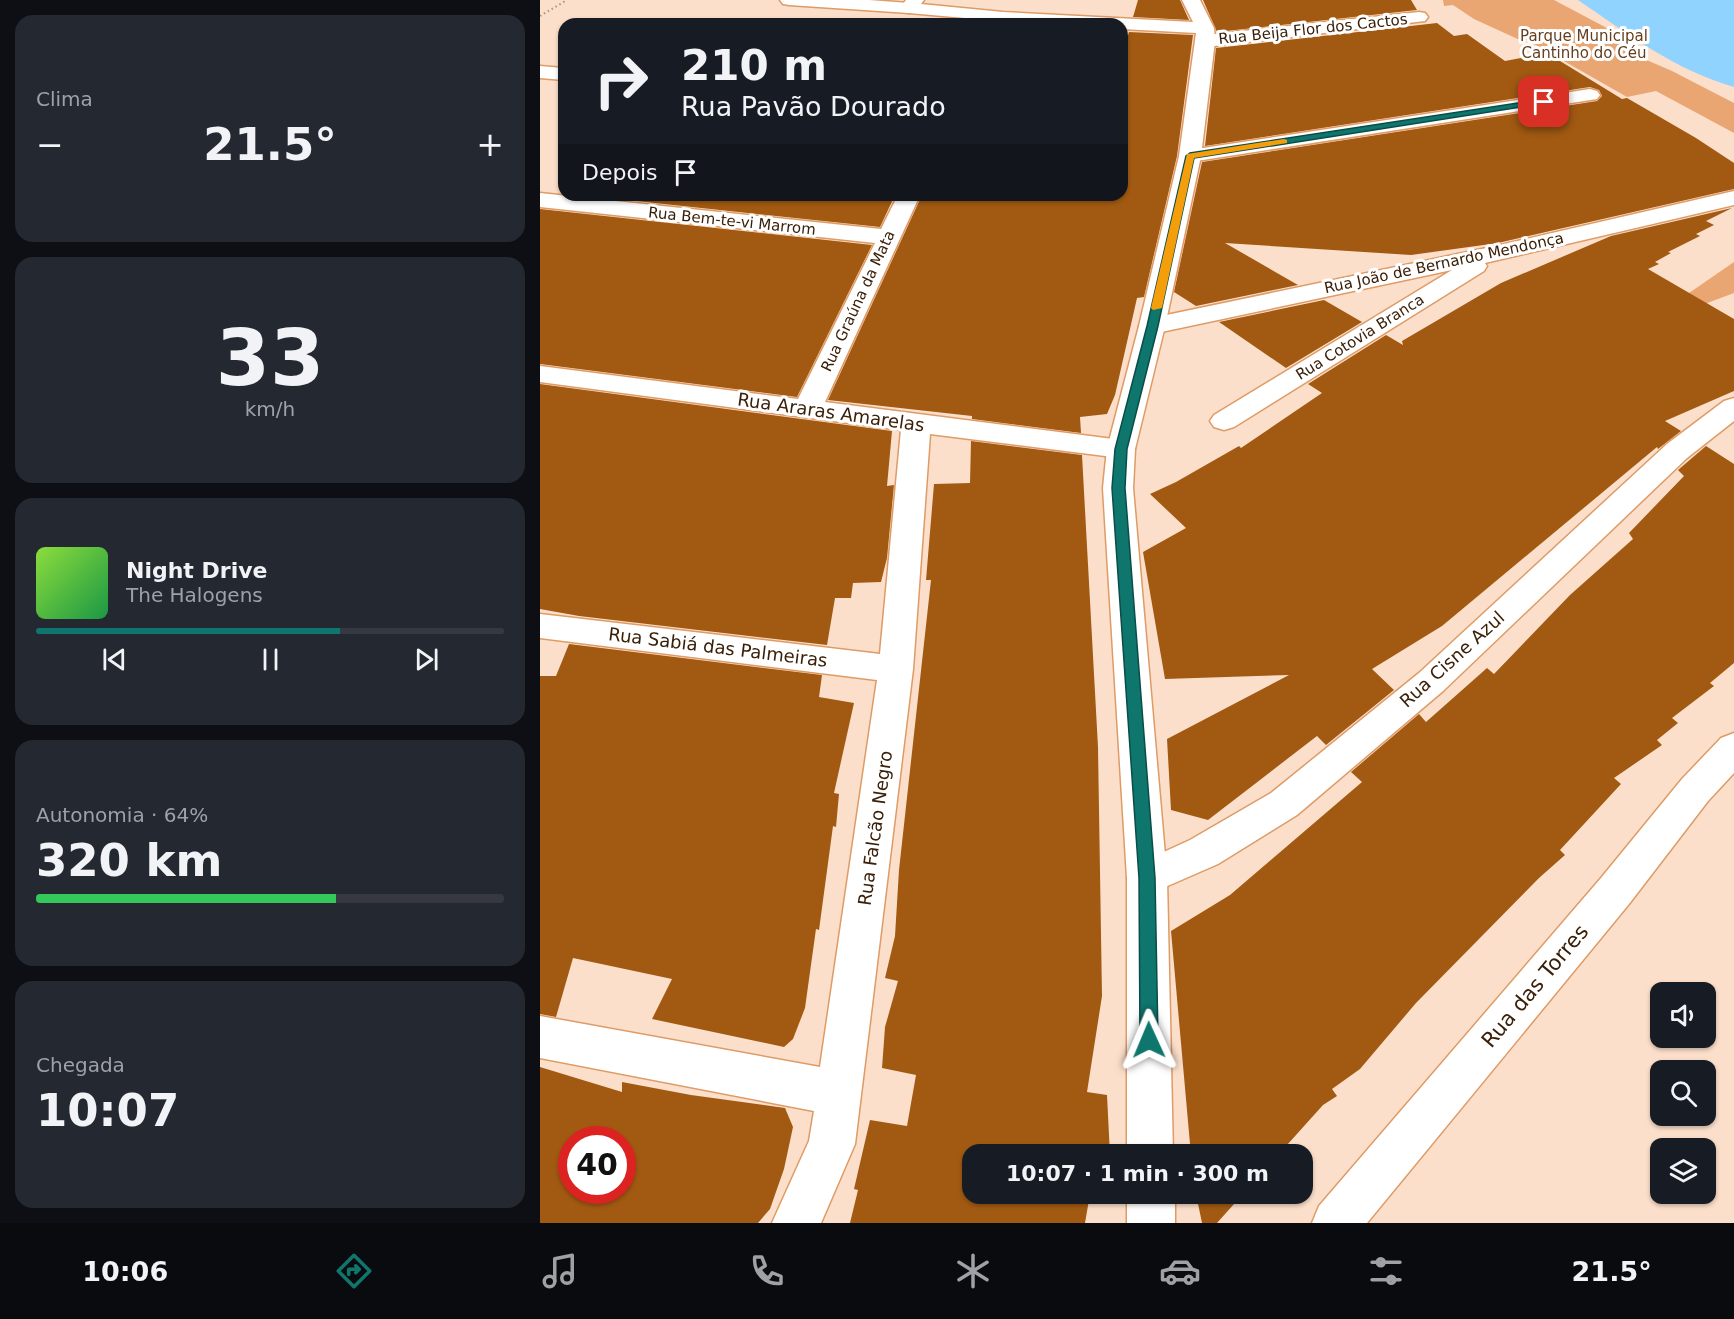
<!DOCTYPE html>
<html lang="pt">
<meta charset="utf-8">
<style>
:root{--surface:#171b24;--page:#242831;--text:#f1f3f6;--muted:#9ea1a6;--line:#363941;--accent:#0f766e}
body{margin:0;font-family:"DejaVu Sans",sans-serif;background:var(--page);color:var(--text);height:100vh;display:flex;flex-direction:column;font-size:22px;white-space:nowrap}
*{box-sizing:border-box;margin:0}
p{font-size:20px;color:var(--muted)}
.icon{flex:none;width:33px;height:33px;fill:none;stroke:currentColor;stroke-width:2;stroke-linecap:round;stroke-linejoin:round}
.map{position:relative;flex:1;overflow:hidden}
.drawer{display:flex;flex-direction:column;gap:15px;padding:15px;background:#0d0f14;width:540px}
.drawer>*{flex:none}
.guide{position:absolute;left:18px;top:18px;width:570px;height:183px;border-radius:18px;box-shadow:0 2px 4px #0004;background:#171b24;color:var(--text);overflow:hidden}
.buttons{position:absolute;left:1110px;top:982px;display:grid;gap:12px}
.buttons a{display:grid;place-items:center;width:66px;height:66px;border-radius:12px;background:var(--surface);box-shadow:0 2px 4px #0004;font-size:30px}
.speed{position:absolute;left:18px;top:1126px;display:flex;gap:12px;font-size:30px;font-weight:700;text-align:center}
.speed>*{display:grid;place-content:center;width:78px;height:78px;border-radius:50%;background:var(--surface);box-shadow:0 2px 4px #0004;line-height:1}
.speed .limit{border:9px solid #d22;background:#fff;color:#111}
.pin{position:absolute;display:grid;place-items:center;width:51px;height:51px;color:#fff;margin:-26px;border-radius:12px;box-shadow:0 3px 9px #0006}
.me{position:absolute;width:66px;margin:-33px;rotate:359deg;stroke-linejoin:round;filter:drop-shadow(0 0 4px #0008)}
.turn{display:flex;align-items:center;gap:21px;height:126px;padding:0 24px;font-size:27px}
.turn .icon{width:78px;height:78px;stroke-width:2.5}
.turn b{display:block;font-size:42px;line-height:51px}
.then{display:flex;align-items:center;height:57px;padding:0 24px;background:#0003;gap:12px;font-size:22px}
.big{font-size:45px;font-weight:600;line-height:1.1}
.drawer .widget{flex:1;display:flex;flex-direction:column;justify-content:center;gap:9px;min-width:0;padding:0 21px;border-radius:18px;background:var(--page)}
.drawer .dial{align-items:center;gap:0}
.dial b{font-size:78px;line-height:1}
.song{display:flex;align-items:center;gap:18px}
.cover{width:72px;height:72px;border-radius:9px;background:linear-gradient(135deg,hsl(90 70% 55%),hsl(140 70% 35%))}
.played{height:6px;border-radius:3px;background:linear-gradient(90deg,var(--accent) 65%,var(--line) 65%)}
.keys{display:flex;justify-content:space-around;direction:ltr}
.heat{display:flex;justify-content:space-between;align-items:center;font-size:33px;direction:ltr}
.charge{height:9px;border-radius:4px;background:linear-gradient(90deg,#34c759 64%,var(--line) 0)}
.trip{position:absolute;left:422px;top:1144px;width:351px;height:60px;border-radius:18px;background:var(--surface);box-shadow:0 2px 4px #0004;font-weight:600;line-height:60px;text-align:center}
.menu{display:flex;height:96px;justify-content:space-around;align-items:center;background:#090b0e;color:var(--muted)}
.menu .icon{width:42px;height:42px}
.menu .on{color:var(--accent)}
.menu b{font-size:27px;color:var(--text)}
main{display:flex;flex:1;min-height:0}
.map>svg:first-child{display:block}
.green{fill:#eaa672}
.water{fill:#90d3ff}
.building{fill:#a25a12;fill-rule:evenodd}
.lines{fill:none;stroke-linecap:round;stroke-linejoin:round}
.street-casing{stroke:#de9b66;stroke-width:3}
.secondary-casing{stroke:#de9b66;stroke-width:3}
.path{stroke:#ae927d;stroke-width:2;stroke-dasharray:1.5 3;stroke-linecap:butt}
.street{fill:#fff;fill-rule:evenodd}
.secondary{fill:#fff;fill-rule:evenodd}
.route{fill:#0f766e;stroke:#0a4d48;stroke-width:1.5}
.slow{fill:#f59e0b}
.labels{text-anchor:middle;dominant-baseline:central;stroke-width:6;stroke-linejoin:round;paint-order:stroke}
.far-street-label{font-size:15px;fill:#3a2009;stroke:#fff}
.far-park-label{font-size:15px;fill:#663e1d;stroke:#fff}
.street-label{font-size:18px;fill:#3a2009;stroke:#fff}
.near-street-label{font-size:21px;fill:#3a2009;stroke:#fff}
</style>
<main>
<section class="drawer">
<div class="widget"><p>Clima</p>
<div class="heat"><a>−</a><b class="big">21.5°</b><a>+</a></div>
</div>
<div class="widget dial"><b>33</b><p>km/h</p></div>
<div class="widget">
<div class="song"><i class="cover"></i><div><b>Night Drive</b><p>The Halogens</p></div></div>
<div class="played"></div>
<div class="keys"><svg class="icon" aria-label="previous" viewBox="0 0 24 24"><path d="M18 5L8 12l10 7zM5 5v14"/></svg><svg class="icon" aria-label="pause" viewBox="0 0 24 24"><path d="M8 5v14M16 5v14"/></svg><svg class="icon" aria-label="next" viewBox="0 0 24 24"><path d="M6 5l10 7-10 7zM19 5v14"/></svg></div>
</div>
<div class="widget"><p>Autonomia · 64%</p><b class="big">320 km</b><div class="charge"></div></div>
<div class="widget"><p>Chegada</p><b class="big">10:07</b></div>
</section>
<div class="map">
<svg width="1194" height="1223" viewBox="0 0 1194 1223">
<rect width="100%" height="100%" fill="#fcdfca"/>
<!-- green -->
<g class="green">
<path d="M903,0h111l51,27 30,28 37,16 62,32v30l-78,-42 -29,6 -100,-57 -5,1 -48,-22 -21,-14 -9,1z"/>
<path d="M1194,262v31l-32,12 -33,-4 20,-8z"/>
</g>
<!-- water -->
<path class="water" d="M1038,0h156v87c-59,-17 -106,-53 -156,-87z"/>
<!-- building -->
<g class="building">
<path d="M598,0h42l9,20 -56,-3z"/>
<path d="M663,0h208l6,10 -200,22z"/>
<path d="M897,23l17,13 13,-2 38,27 42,-8 75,46 5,-1 69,40 38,25v26l-236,54 -87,12 -186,-12 73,42 -102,21 -22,-14 28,-130 395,-61 5,-5 -3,-6 -9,-3 -385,59 11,-98z"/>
<path d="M589,32l64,3 -16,121 -33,141 -7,1 -22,97 -8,19 -27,3 1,16 -109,-14v-3l-144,-16 94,-205h200v-141z"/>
<path d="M40,195h315l-15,32z"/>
<path d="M1192,208l-26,13 8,4 -18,9 4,2 -32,16 3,1 -16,9 4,2 -11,5 86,50v72l-69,30 16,10 -23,18 -1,-2 -215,179 -70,43 22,21 -68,55 -9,-9 -109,84 -37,-10 -4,-71 122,-64 -124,4 -22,-127 43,-24 -36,-34 26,-12 63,-36 2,2 81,-55 -14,-9 78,-49 17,10 -1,-4 99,-58 110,-47z"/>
<path d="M0,209l332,36 -75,152 -257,-33z"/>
<path d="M784,300l38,22 -76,46 -67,-46z"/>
<path d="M0,384l352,47 -5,55 7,-1 -7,73 -6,24 -28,1 -2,15h-16l-8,47 -248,-29 -39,-7z"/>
<path d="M431,441l111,14 16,292 4,249 -15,96 20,3 3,60h-138v39h118l-5,29h-235l8,-33 -4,-1 16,-69 37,6 9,-51 -34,-7 3,-41 13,-46 -13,-3 10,-42 4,-66 32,-290h-5l8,-96 36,-1z"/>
<path d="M1166,446l28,18v199l-24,20 4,3 -42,32 6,5 -21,17 5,5 -48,33 7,6 -61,66 5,5 -26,23 -123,125 -56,66 -28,20 5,7 -14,9 -45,50h-87l-20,-224 59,-36 132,-113 -11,-10 68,-58 7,8 61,-54 7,6 76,-79 63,-56 -4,-6 55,-57 -6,-6z"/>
<path d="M29,644l253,31 -3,22 35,6 -20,90 5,1 -3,33 -3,-1 -14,104 -3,-1 -11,79 -12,31 -9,8 -132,-28 20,-40 -99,-21 -17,59 -16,-3v-338h16z"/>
<path d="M0,1067l82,25v-10l69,13 94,13 8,19 -9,42 -14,40 -12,14h-218zM32,1140h50v51h-50z"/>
<path d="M656,1194h47l-26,29h-15z"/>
</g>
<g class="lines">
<!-- street casing -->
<g class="street-casing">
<g id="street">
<path d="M240,0h89l40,3 6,1 3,4 -3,4 -6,1 -120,-8 -6,-1z"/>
<path d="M879,12l6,1 3,4 -3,4 -219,26 -7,-2 -2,-4 2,-4 7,-2z"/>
<path d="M0,66l24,2v12l-24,-2z"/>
<path d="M1050,89l7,2 3,4 -3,4 -407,63 -8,-1 -3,-5 3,-5 8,-1z"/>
<path d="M1194,191v14l-249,58 2,3 -3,5 -250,156 -10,3 -10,-3 -4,-6 4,-6 238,-145 -300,64 -9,-3 -4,-5 4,-5 9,-3 344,-72z"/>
<path d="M0,193l341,36 17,-34h22l-95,207 296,38 10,2 4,7 -4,7 -10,2 -191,-24 -17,235 -58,475 -34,79h-49l37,-82 5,-30 -274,-53v-42l280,51 57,-387 -337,-42v-24l340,40 21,-224 -361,-48v-16l258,33 77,-156 -335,-36z"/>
<path d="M1194,398v23l-47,37 -244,233 -146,124 -79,49 -71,31 -14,-5 -6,-12 6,-12 57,-26 81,-47 148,-120 248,-229 57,-43z"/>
<path d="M1194,733v40l-26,28 -79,103 -262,319h-55l7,-17 282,-328 81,-99 39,-41z"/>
</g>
</g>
<!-- secondary casing -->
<g class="secondary-casing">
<g id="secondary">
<path d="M366,0h18l-3,4 82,8 190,10 -11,-22h18l14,28 1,13 -14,115 -36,170 -30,123 -2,39 34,390 6,277h-46v-277l-24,-390 4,-39 32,-123 40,-170 17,-123 -74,-4v-5h-90l-123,-11 -6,-1 -3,-4z"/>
<rect x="587" y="1194" width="48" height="29"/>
</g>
</g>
<!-- path -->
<path class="path" d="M0,16l27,-16"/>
<!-- street -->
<use href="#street" class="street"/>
<!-- secondary -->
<use href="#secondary" class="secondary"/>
</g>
<!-- route -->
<path class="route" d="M1004,99l3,1v3l-353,55 -36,168 -31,123 -2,39 30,390 3,162 -3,6 -6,2 -6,-2 -3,-6 -1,-162 -27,-390 3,-39 32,-123 39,-170 4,-3z"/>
<!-- slow -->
<path class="slow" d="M744,139l3,1v3l-93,15 -32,150 -9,2 -2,-2 36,-154z"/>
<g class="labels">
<!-- far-street labels -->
<g class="far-street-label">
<text transform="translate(773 29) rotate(-6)">Rua Beija Flor dos Cactos</text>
<text transform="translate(192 221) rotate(6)">Rua Bem-te-vi Marrom</text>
<text transform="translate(904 263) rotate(-12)">Rua João de Bernardo Mendonça</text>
<text transform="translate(318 301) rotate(-65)">Rua Graúna da Mata</text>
<text transform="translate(820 337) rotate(-32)">Rua Cotovia Branca</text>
</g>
<!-- far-park labels -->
<g class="far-park-label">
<text x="1044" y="36">Parque Municipal<tspan x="1044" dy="17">Cantinho do Céu</tspan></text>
</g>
<!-- street labels -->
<g class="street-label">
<text transform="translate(291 412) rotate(8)">Rua Araras Amarelas</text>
<text transform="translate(178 647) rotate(7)">Rua Sabiá das Palmeiras</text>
<text transform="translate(912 659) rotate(-42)">Rua Cisne Azul</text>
<text transform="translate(335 828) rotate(-82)">Rua Falcão Negro</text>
</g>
<!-- near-street labels -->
<g class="near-street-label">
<text transform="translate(995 986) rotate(-50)">Rua das Torres</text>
</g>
</g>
</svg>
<div class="buttons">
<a><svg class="icon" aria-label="sound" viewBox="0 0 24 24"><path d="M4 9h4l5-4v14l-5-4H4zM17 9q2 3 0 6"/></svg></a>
<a><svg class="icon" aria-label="search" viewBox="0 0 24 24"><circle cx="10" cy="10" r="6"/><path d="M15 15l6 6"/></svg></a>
<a><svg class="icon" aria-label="layers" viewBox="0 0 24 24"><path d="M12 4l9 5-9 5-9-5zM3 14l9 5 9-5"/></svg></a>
</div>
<div class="speed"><div class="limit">40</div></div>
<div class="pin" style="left:1004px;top:102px;background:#d93025"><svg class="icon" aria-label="arrive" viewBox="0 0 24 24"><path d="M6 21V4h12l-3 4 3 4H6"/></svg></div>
<svg class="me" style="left:609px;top:1040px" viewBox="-20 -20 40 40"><path d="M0-17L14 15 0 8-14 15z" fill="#0f766e" stroke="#fff" stroke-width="4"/></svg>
<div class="trip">10:07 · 1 min · 300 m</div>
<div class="guide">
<div class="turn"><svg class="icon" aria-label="right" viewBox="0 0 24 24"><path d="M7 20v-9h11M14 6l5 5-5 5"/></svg><div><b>210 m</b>Rua Pavão Dourado</div></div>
<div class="then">Depois<svg class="icon" aria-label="arrive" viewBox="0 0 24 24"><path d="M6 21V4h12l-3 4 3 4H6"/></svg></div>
</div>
</div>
</main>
<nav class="menu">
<b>10:06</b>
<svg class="icon on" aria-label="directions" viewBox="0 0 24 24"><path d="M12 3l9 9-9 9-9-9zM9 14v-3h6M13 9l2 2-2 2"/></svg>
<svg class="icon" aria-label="music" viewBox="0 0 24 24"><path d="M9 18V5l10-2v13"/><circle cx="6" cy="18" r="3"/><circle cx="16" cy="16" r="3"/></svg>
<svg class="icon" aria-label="phone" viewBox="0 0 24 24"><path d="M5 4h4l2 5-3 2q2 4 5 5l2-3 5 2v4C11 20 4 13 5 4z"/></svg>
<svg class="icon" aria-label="climate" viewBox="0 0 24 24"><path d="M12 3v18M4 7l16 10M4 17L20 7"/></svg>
<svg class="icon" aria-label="car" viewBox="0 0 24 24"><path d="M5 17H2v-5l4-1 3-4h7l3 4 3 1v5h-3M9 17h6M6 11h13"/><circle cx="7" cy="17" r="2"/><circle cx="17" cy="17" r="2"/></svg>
<svg class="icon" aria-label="filters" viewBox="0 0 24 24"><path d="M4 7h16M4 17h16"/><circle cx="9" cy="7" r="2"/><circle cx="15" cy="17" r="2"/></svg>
<b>21.5°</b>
</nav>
